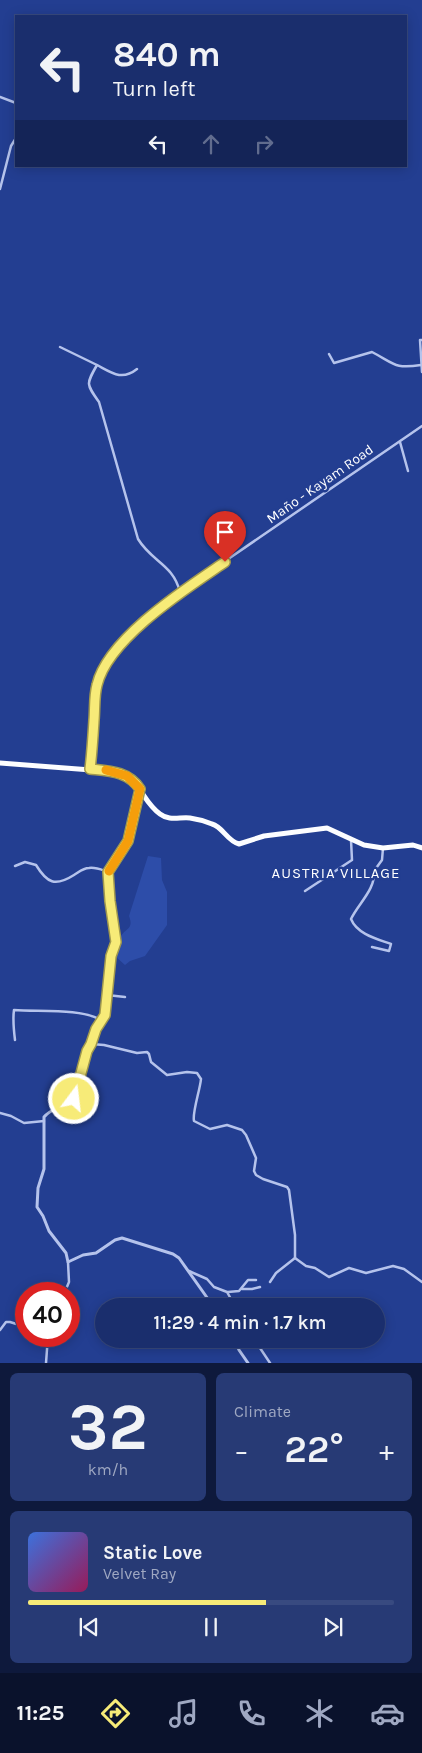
<!DOCTYPE html>
<meta charset="utf-8">
<style>
:root{--surface:#1a2e6d;--page:#273a75;--text:#f1f3f6;--muted:#9fa8c2;--line:#384a80;--accent:#f7eb78}
body{margin:0;font-family:Karla,sans-serif;background:var(--page);color:var(--text);height:100vh;display:flex;flex-direction:column;font-size:19px;white-space:nowrap}
*{box-sizing:border-box;margin:0}
p{font-size:16px;color:var(--muted)}
.icon{flex:none;width:28px;height:28px;fill:none;stroke:currentColor;stroke-width:2;stroke-linecap:round;stroke-linejoin:round}
.map{position:relative;height:1363px;overflow:hidden}
.side{display:flex;flex-direction:column;gap:10px;padding:10px;background:#0e193c;flex:1}
.side>*{flex:none}
.top-card{position:absolute;left:15px;top:15px;width:392px;height:152px;border-radius:0px;box-shadow:0 2px 12px #0003,0 0 0 1px var(--line);background:#1a2e6d;color:var(--text);overflow:hidden}
.speed{position:absolute;left:15px;top:1282px;display:flex;gap:10px;font-size:25px;font-weight:700;text-align:center}
.speed>*{display:grid;place-content:center;width:65px;height:65px;border-radius:50%;background:var(--surface);box-shadow:0 2px 12px #0003,0 0 0 1px var(--line);line-height:1}
.speed .limit{border:8px solid #d22;background:#fff;color:#111}
.pin{position:absolute;display:grid;place-items:center;width:42px;height:42px;color:#fff;margin:-51px -21px;border-radius:50% 50% 50% 0;rotate:-45deg;box-shadow:0 0 5px #0007}
.pin .icon{rotate:45deg}
.me{position:absolute;width:55px;margin:-28px;rotate:15deg;stroke-linejoin:round;filter:drop-shadow(0 0 4px #0008)}
.turn{display:flex;align-items:center;gap:18px;height:105px;padding:0 15px;font-size:22px}
.turn .icon{width:65px;height:65px;stroke-width:2.5}
.turn b{display:block;font-size:35px;line-height:42px}
.lanes{display:flex;align-items:center;height:48px;padding:0 15px;background:#0003;justify-content:center;gap:25px;direction:ltr}
.lanes .off{opacity:.35}
.big{font-size:38px;font-weight:600;line-height:1.1}
.side .card{flex:1;display:flex;flex-direction:column;justify-content:center;gap:8px;min-width:0;padding:0 18px;border-radius:8px;background:var(--page)}
.side .dial{align-items:center;gap:0}
.dial b{font-size:65px;line-height:1}
.song{display:flex;align-items:center;gap:15px}
.cover{width:60px;height:60px;border-radius:8px;background:linear-gradient(135deg,hsl(220 70% 55%),hsl(330 70% 35%))}
.played{height:5px;border-radius:2px;background:linear-gradient(90deg,var(--accent) 65%,var(--line) 65%)}
.keys{display:flex;justify-content:space-around;direction:ltr}
.heat{display:flex;justify-content:space-between;align-items:center;font-size:28px;direction:ltr}
.side .tiles{flex:1;display:grid;gap:10px;grid-template-columns:1fr 1fr}
.card:last-child{grid-column:span 2}
.trip{position:absolute;left:95px;top:1298px;width:290px;height:50px;border-radius:25px;background:var(--surface);box-shadow:0 2px 12px #0003,0 0 0 1px var(--line);font-weight:600;line-height:50px;text-align:center}
.tab-bar{display:flex;height:80px;justify-content:space-around;align-items:center;background:#0a122c;color:var(--muted)}
.tab-bar .icon{width:35px;height:35px}
.tab-bar .selected{color:var(--accent)}
.tab-bar b{font-size:22px;color:var(--text)}
.map>svg:first-child{display:block}
.green{fill:#2d4da9}
.lines{fill:none;stroke-linecap:round;stroke-linejoin:round}
.minor{stroke:#b5c3ec;stroke-width:2.5}
.tertiary{stroke:#b5c3ec;stroke-width:3}
.trunk{stroke:#fcfdff;stroke-width:5}
.route-casing{stroke:#a1994e;stroke-width:12}
.route{stroke:#f7eb78;stroke-width:9}
.slow{stroke:#f59e0b;stroke-width:9}
.labels{text-anchor:middle;dominant-baseline:central;stroke-width:5;stroke-linejoin:round;paint-order:stroke}
.street-label{font-size:14px;fill:#fff;stroke:#233e91}
.neighbourhood-label{font-size:15px;letter-spacing:1px;fill:#fff;stroke:#233e91}
</style>
<div class="map">
<svg width="422" height="1363" viewBox="0 0 422 1363">
<rect width="100%" height="100%" fill="#233e91"/>
<!-- green -->
<path class="green" d="M148,856l13,2 1,22 5,12v33l-22,31 -15,5 -5,4 -10,-9c1,-7 3,-14 6,-20 5,-8 13,-7 8,-20z"/>
<g class="lines">
<!-- minor -->
<g class="minor">
<path d="M0,97l16,6"/>
<path d="M0,189l11,-43 5,-8"/>
<path d="M422,340h-2l2,32"/>
<path d="M60,347l37,18"/>
<path d="M329,354l5,9 38,-11c23,12 22,17 49,13"/>
<path d="M137,369c-15,12 -25,4 -40,-4 -11,19 -11,19 2,37l39,137c14,23 35,25 42,53"/>
<path d="M400,442l8,29"/>
<path d="M89,769l8,-84 8,-17 9,-13 21,-26 45,-37 242,-166"/>
<path d="M126,843v-12l5,-5"/>
<path d="M15,866l10,-4 11,3c11,18 19,22 38,10 5,-3 9,-7 15,-7 7,-1 13,2 19,4"/>
<path d="M305,891l47,-31 -1,-20"/>
<path d="M372,947l17,4 2,-7c-14,-5 -34,-10 -40,-25 7,-15 25,-30 23,-48l8,-11 1,-12"/>
<path d="M107,995l18,2"/>
<path d="M15,1040c-1,-8 -2,-23 -1,-30 25,2 67,-2 87,10"/>
<path d="M91,1044l13,1 33,8 10,-1 2,2 2,8 16,13 20,-3 10,1 4,6c-1,11 -9,34 -7,42l16,8 17,-4 15,5 4,5 10,23 -2,13 2,4 7,4 24,8 2,3 6,45v23l-19,15 -6,9"/>
<path d="M0,1113l11,3 13,7 20,-2"/>
<path d="M295,1258l11,8 9,2 14,9 20,-9 17,5 27,-7 11,3 18,13"/>
<path d="M189,1271l18,8 7,8 13,5 8,14"/>
<path d="M242,1289h10l8,-2"/>
<path d="M228,1292l11,-1 9,-11h8"/>
<path d="M64,1294l5,-12 -1,-20"/>
<path d="M0,1330l6,-8h4l16,5"/>
<path d="M254,1339l16,24"/>
<path d="M46,1363l2,-27"/>
</g>
<!-- tertiary -->
<g class="tertiary">
<path d="M140,789l-12,52 -20,31 2,29 6,41 -5,14 -6,59 -9,14 -5,15 -4,7 -11,45c-8,10 -24,11 -32,21v52l-6,19 -1,19 6,9 6,15 17,22 2,9 15,-7 13,-2 19,-13 7,-2 51,16 6,4 34,48"/>
<path d="M234,1339l5,11 9,13"/>
</g>
<!-- trunk -->
<path class="trunk" d="M0,763l117,9c26,10 24,28 43,42 9,7 19,3 30,4 7,1 15,3 22,6 11,3 15,17 27,20l25,-8 63,-8 37,17 19,3 30,-3 9,3"/>
</g>
<g class="lines">
<!-- route casing -->
<g class="route-casing">
<path id="route" d="M74,1099l13,-48 4,-7 5,-15 9,-14 6,-59 5,-14 -6,-41 -2,-29 20,-31 12,-52c-12,-18 -31,-18 -50,-20 2,-16 3,-33 4,-49 1,-12 0,-24 3,-35 11,-47 90,-97 128,-123"/>
</g>
<!-- route -->
<use href="#route" class="route"/>
<!-- slow -->
<path class="slow" d="M106,770l21,6 13,13 -12,52 -19,30"/>
</g>
<g class="labels">
<!-- street labels -->
<g class="street-label">
<text transform="translate(320 484) rotate(-35)">Maño - Kayam Road</text>
</g>
<!-- neighbourhood labels -->
<g class="neighbourhood-label">
<text x="336" y="873">AUSTRIA VILLAGE</text>
</g>
</g>
</svg>
<div class="speed"><div class="limit">40</div></div>
<div class="pin" style="left:225px;top:562px;background:#d93025"><svg class="icon" aria-label="arrive" viewBox="0 0 24 24"><path d="M6 21V4h12l-3 4 3 4H6"/></svg></div>
<svg class="me" style="left:74px;top:1099px" viewBox="-20 -20 40 40"><circle r="17" fill="#f7eb78" stroke="#fff" stroke-width="3"/><path d="M0-11L8 9 0 5-8 9z" fill="#fff"/></svg>
<div class="trip">11:29 · 4 min · 1.7 km</div>
<div class="top-card">
<div class="turn"><svg class="icon" aria-label="left" viewBox="0 0 24 24"><path d="M17 20v-9H6M10 6l-5 5 5 5"/></svg><div><b>840 m</b>Turn left</div></div>
<div class="lanes"><svg class="icon" aria-label="left" viewBox="0 0 24 24"><path d="M17 20v-9H6M10 6l-5 5 5 5"/></svg><svg class="icon off" aria-label="ahead" viewBox="0 0 24 24"><path d="M12 20V5M6 11l6-6 6 6"/></svg><svg class="icon off" aria-label="right" viewBox="0 0 24 24"><path d="M7 20v-9h11M14 6l5 5-5 5"/></svg></div>
</div>
</div>
<section class="side">
<div class="tiles">
<div class="card dial"><b>32</b><p>km/h</p></div>
<div class="card"><p>Climate</p>
<div class="heat"><a>−</a><b class="big">22°</b><a>+</a></div>
</div>
<div class="card">
<div class="song"><i class="cover"></i><div><b>Static Love</b><p>Velvet Ray</p></div></div>
<div class="played"></div>
<div class="keys"><svg class="icon" aria-label="previous" viewBox="0 0 24 24"><path d="M18 5L8 12l10 7zM5 5v14"/></svg><svg class="icon" aria-label="pause" viewBox="0 0 24 24"><path d="M8 5v14M16 5v14"/></svg><svg class="icon" aria-label="next" viewBox="0 0 24 24"><path d="M6 5l10 7-10 7zM19 5v14"/></svg></div>
</div>
</div>
</section>
<nav class="tab-bar">
<b>11:25</b>
<svg class="icon selected" aria-label="directions" viewBox="0 0 24 24"><path d="M12 3l9 9-9 9-9-9zM9 14v-3h6M13 9l2 2-2 2"/></svg>
<svg class="icon" aria-label="music" viewBox="0 0 24 24"><path d="M9 18V5l10-2v13"/><circle cx="6" cy="18" r="3"/><circle cx="16" cy="16" r="3"/></svg>
<svg class="icon" aria-label="phone" viewBox="0 0 24 24"><path d="M5 4h4l2 5-3 2q2 4 5 5l2-3 5 2v4C11 20 4 13 5 4z"/></svg>
<svg class="icon" aria-label="climate" viewBox="0 0 24 24"><path d="M12 3v18M4 7l16 10M4 17L20 7"/></svg>
<svg class="icon" aria-label="car" viewBox="0 0 24 24"><path d="M5 17H2v-5l4-1 3-4h7l3 4 3 1v5h-3M9 17h6M6 11h13"/><circle cx="7" cy="17" r="2"/><circle cx="17" cy="17" r="2"/></svg>
</nav>
